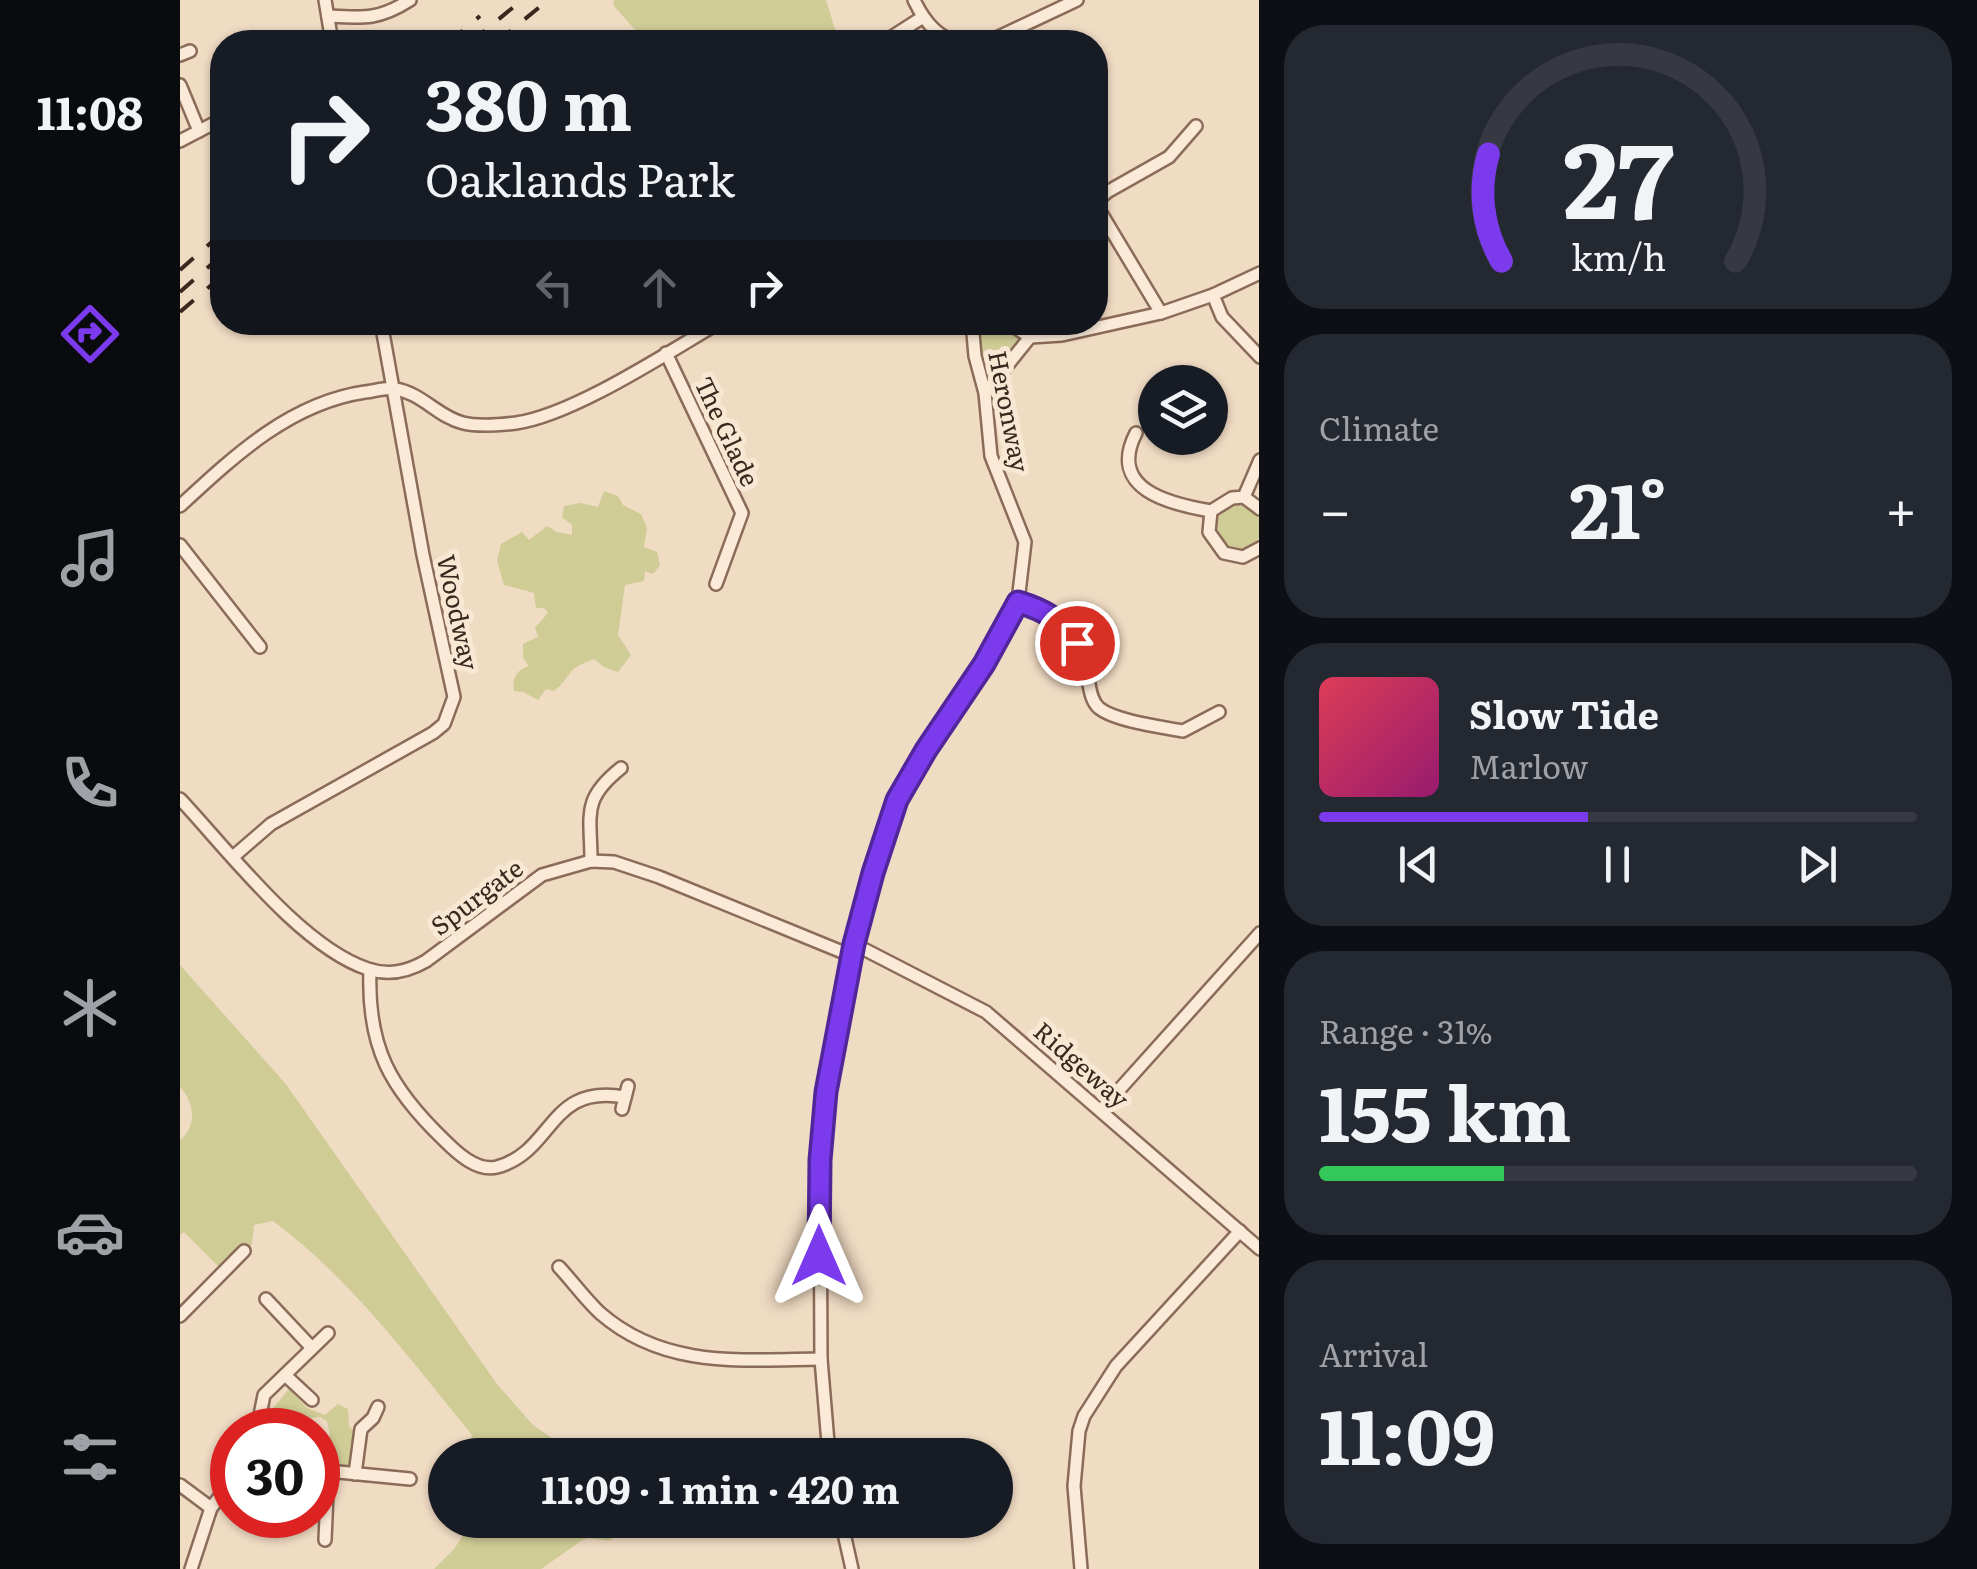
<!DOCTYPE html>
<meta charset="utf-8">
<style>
:root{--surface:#171b24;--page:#242831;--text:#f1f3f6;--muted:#9ea1a6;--line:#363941;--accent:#7c3aed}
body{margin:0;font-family:Literata,serif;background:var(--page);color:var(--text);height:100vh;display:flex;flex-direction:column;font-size:38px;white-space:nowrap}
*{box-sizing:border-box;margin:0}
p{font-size:32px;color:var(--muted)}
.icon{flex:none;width:55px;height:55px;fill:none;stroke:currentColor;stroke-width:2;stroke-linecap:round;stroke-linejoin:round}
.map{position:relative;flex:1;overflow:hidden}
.panel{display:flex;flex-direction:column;gap:25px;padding:25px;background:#0d0f14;width:718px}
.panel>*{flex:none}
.top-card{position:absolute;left:30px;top:30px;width:898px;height:305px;border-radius:40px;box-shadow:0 2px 8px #0004;background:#171b24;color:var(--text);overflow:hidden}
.buttons{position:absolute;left:958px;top:365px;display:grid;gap:20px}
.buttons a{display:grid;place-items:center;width:90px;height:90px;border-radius:50%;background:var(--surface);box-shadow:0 2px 8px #0004;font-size:50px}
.speed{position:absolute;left:30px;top:1408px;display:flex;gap:20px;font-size:50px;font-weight:700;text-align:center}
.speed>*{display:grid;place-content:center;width:130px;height:130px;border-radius:50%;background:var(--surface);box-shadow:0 2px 8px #0004;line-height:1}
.speed .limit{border:15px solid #d22;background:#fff;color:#111}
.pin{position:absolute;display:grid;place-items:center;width:85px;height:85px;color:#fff;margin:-42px;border:5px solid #fff;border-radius:50%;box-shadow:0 2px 10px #0007}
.me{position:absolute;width:110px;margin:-55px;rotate:0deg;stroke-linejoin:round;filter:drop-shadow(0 0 8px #0008)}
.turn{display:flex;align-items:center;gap:35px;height:210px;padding:0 50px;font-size:45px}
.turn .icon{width:130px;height:130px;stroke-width:2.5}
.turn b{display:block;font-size:70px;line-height:85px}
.lanes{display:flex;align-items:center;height:95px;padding:0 50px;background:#0003;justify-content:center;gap:50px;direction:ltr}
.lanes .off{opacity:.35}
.big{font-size:75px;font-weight:700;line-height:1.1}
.panel .widget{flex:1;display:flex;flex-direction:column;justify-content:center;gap:15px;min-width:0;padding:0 35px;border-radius:40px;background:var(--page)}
.panel .dial{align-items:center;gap:0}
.dial svg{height:260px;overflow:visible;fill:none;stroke:var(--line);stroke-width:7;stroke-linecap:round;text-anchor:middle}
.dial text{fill:var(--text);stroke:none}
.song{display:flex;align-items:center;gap:30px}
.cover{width:120px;height:120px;border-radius:15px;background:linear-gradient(135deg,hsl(350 70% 55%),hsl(320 70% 35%))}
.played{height:10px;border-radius:5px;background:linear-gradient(90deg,var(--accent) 45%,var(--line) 45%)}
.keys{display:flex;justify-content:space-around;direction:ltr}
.heat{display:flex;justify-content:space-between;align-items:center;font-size:55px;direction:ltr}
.charge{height:15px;border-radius:8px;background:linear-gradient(90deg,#34c759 31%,var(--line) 0)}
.trip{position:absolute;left:248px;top:1438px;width:585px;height:100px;border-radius:50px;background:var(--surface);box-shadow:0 2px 8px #0004;font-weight:700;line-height:100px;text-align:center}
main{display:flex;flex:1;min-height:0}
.tab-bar{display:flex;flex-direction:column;width:180px;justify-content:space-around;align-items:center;background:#090b0e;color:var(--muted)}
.tab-bar .icon{width:70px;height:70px}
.tab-bar .active{color:var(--accent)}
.tab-bar b{font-size:45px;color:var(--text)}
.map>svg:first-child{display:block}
.green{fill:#cfcc96}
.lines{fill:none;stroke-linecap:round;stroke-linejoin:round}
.minor-casing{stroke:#8b6b59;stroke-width:16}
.minor{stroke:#faead7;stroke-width:11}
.rail{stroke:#3a271d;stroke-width:4;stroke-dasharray:18 18;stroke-linecap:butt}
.route-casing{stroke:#51269a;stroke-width:25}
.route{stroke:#7c3aed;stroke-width:18}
.labels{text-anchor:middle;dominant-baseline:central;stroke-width:10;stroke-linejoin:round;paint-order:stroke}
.street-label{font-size:25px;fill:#3a271d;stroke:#f7e7d3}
</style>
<main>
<nav class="tab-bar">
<b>11:08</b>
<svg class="icon active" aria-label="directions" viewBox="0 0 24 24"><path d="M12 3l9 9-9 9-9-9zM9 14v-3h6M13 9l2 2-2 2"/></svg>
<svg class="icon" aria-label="music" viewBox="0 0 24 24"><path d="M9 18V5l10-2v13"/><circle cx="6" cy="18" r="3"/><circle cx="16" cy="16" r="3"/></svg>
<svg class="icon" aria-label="phone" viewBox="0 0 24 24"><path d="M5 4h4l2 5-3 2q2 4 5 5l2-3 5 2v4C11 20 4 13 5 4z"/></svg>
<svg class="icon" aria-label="climate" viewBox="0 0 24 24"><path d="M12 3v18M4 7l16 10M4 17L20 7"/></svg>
<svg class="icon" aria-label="car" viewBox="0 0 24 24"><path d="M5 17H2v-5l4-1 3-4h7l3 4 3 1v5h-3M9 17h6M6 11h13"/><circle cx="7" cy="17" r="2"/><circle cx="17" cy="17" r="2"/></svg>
<svg class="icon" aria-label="filters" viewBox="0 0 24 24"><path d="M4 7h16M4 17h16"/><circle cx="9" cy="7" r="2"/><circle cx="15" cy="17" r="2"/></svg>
</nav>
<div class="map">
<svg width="1080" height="1569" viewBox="0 0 1080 1569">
<rect width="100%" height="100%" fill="#f0dbc3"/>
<!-- green -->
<g class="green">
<path d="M434,0h212l13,42h-31l-13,-6 -4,6h-145l-33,-37z"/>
<path d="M804,323h13l26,16 -33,42c-10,-14 -13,-42 -6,-58z"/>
<path d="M424,491l14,5 5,9 18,9 6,14 -3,19 13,5 3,13 -7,9 -8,-3 -1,10 -19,4 -7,50 13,20 -13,17 -14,-5 -10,-8c-31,11 -20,16 -40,32l-8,-2 -8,11 -15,-8 -9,-1c-2,-14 2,-20 15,-25l-6,-8v-14l15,-7 -3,-9 13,-15 -4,-5h-8l-2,-15 -30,-8 -7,-24 4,-17 21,-12 7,8 18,-14 10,6 15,3v-10l-10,-8 2,-11 17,-3 17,4z"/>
<circle cx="1058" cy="528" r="23"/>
<path d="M0,965l105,118 212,301 36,41 43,30h-107l-2,-3 5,-17c-62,-76 -120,-155 -199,-214l-19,4 -2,19 -28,28 -40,-40 -4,3v-95c17,-14 15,-37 0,-53z"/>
<path d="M109,1389l18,19 18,7 13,-11 10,5 1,17 6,6 -5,15v19l-32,-2v-16l12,-13 -3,-14 -7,-4 -18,2 -11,11h-23l2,-18z"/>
<path d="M293,1520h147l3,9 -13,12 -22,-3 -7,3 -40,28h-107l20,-20z"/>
</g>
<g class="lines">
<!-- minor casing -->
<g class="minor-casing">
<g id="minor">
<path d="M145,0l7,42"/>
<path d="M734,0c9,19 23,38 44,42"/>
<path d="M148,16c35,2 51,4 82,-16"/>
<path d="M704,42l39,-25"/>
<path d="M808,42l89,-42"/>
<path d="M0,55l10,-4"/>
<path d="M0,85l19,46"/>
<path d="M0,141l42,-22"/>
<path d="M1033,295l9,22 38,40"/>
<path d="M981,313l-66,-110 12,-11 62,-35 27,-31"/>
<path d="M827,322l23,15 32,-2 99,-22 52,-18 47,-22"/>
<path d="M486,353l76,160 -26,71"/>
<path d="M805,393l45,-56"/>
<path d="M956,433c-29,56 33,71 75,78l21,-13 12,-1 16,-37"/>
<path d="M1064,497l16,12"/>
<path d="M0,506c54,-50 110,-103 185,-114 10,-1 21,-5 30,-3 27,4 43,28 68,34 16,4 36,2 53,0 57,-8 151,-70 204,-101"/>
<path d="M1031,511l-2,21 15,21 19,4 17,-9"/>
<path d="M0,545l80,102"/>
<path d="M838,601c45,15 60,32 70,78 2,10 3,22 11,29 16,13 63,19 84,23l36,-19"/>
<path d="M0,799c48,51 121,148 188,170 21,7 39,3 58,-8l116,-86 49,-14 23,1 45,15 193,79"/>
<path d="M54,856l37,-32 162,-91 11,-9 10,-27 -31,-142 -42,-233"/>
<path d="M411,861c0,-47 -10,-61 30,-93"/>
<path d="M674,944l132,68 274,237"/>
<path d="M190,970c-3,77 20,118 74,170 13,13 33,32 53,27 58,-16 51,-84 128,-70"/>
<path d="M442,1109l6,-23"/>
<path d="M921,1110l159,-177"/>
<path d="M379,1267c14,15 26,32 41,46 64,56 142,47 221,46"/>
<path d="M86,1299l46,49"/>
<path d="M0,1316l64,-65"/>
<path d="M105,1375l27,25"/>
<path d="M77,1430l7,-35 64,-62"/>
<path d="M649,1455l-8,-96 -1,-199 6,-68 28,-148 43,-144 29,-50 58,-86 34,-63 7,-59 -34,-86 -6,-63 -10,-37 -3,-34"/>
<path d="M138,1470l92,9"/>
<path d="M175,1474l6,-45 12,-11 5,-11"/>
<path d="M0,1485l31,23"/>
<path d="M661,1520l11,49"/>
<path d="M145,1540l3,-69"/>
<path d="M11,1569l20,-61 21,-27"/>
<path d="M901,1569l-7,-83 5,-55 5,-15 32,-50 124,-135"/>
</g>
</g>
<!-- minor -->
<use href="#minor" class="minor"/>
<!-- rail -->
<g class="rail">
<path d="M269,42l31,-26"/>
<path d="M291,42l51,-42"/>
<path d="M317,42l51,-42"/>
<path d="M0,270l42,-37"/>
<path d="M0,292l42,-37"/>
<path d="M0,312l42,-36"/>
</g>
</g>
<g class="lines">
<!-- route casing -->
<g class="route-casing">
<path id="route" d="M639,1256l1,-96 6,-68 28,-148 19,-71 24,-73 29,-50 58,-86 34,-62c26,8 44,18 59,41"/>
</g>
<!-- route -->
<use href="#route" class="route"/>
</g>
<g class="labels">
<!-- street labels -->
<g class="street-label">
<text transform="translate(830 411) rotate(79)">Heronway</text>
<text transform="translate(548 431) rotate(65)">The Glade</text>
<text transform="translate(279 612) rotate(78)">Woodway</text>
<text transform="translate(296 896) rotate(-37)">Spurgate</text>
<text transform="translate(902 1064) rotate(41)">Ridgeway</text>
</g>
</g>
</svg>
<div class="buttons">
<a><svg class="icon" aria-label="layers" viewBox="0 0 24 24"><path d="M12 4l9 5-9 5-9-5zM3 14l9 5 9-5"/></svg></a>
</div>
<div class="speed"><div class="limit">30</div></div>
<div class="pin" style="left:897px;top:643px;background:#d93025"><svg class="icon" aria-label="arrive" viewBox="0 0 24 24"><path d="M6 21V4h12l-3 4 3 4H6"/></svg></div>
<svg class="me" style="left:639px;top:1256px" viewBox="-20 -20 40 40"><path d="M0-17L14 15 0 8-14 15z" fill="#7c3aed" stroke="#fff" stroke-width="4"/></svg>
<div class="trip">11:09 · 1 min · 420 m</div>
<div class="top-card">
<div class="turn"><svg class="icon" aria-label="right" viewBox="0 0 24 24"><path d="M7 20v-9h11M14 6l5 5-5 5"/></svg><div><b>380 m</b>Oaklands Park</div></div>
<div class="lanes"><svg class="icon off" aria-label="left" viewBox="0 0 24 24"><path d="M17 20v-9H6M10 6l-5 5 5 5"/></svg><svg class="icon off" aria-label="ahead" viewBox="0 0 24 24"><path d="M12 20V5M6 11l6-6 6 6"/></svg><svg class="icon" aria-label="right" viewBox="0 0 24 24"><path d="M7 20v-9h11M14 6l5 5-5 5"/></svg></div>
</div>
</div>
<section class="panel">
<div class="widget dial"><svg viewBox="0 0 100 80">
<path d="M14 69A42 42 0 1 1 86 69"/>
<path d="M14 69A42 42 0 0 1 10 36" stroke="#7c3aed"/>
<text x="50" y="56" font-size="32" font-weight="700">27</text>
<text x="50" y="72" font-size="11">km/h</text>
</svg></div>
<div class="widget"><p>Climate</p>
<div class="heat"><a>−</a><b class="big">21°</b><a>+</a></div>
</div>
<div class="widget">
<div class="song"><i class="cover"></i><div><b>Slow Tide</b><p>Marlow</p></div></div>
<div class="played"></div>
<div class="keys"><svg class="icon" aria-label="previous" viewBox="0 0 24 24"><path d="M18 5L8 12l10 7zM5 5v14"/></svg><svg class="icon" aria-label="pause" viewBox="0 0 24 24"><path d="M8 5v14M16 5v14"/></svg><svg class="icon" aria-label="next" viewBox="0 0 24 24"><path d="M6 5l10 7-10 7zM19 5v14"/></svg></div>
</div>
<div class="widget"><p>Range · 31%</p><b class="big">155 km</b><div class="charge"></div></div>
<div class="widget"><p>Arrival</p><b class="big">11:09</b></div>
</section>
</main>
